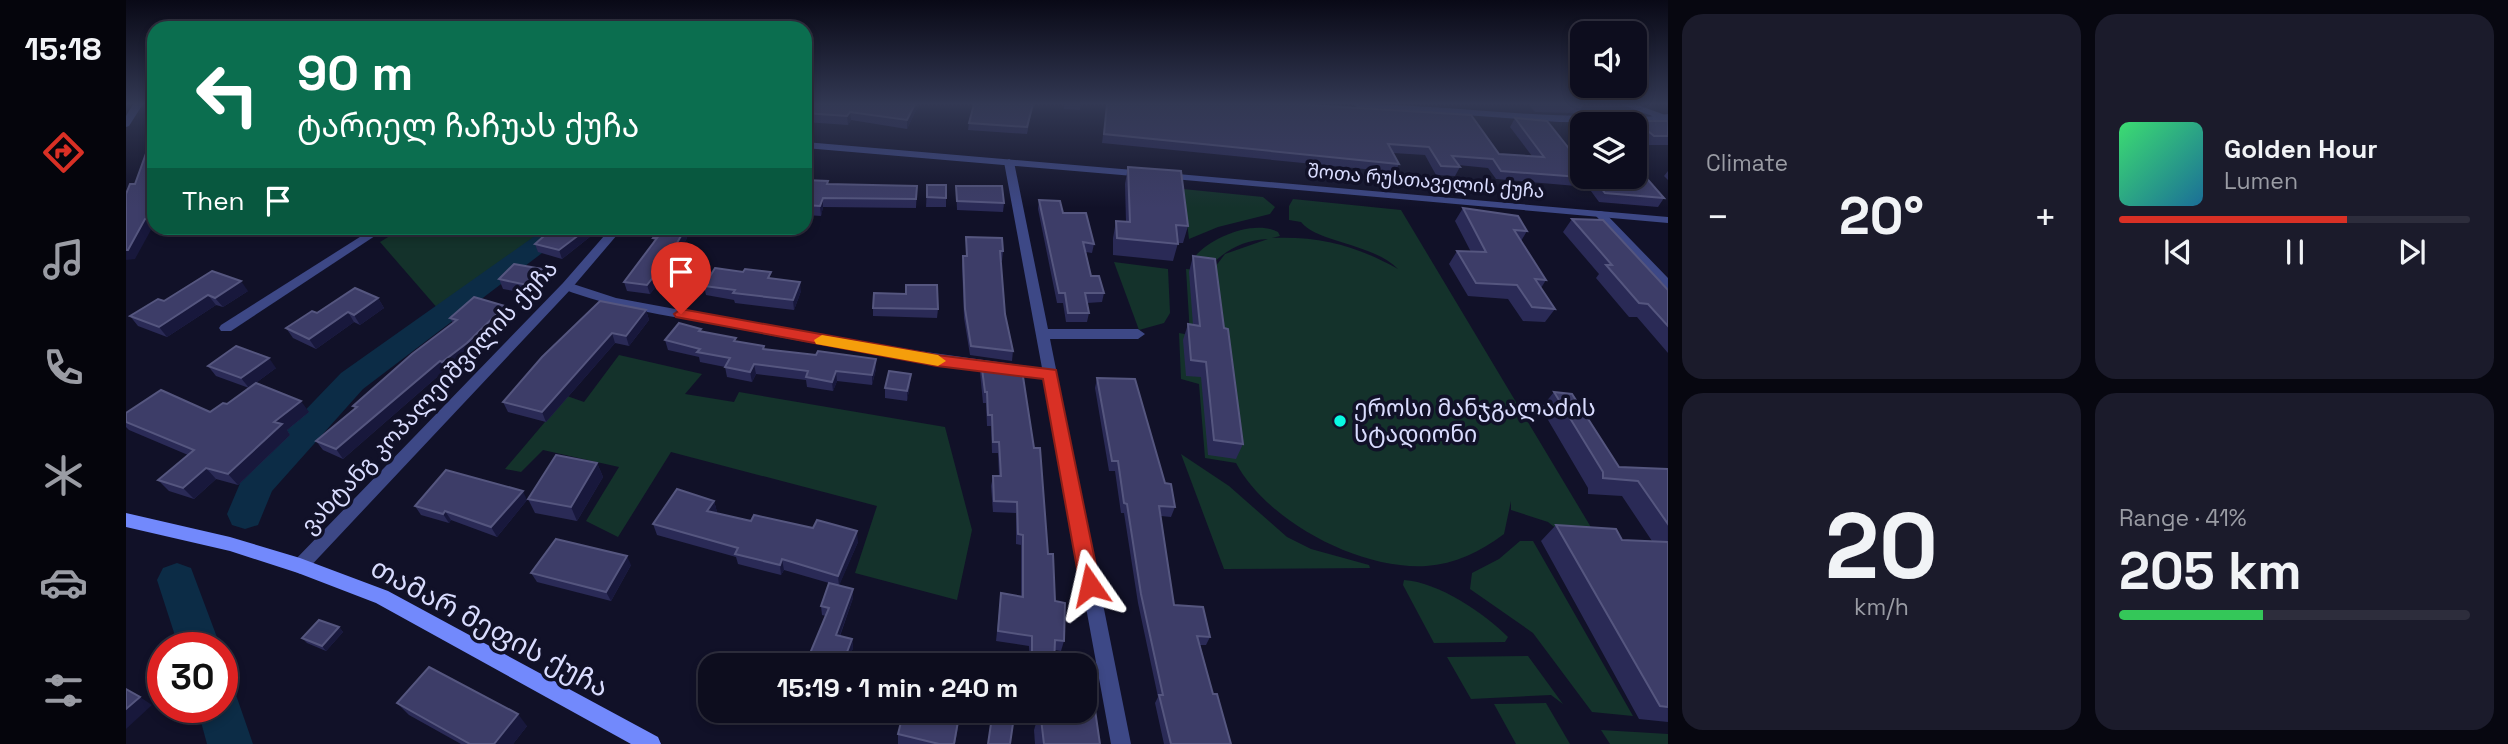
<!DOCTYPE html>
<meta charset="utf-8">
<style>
:root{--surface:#0d0d1e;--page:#1b1b2b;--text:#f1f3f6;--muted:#9a9ca4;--line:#2d2d3c;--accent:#d93025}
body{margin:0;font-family:"Space Grotesk","Noto Sans Georgian",sans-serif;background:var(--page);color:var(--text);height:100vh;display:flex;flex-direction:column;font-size:26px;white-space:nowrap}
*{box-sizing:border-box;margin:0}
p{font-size:23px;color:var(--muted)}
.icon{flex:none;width:38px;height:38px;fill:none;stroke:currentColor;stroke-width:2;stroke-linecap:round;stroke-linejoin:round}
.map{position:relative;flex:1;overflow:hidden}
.details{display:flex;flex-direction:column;gap:14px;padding:14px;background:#070710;width:840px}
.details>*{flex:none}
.top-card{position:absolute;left:21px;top:21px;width:665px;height:214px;border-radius:21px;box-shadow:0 4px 10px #0003,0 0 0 2px var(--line);background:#0b6e4f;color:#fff;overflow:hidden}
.fabs{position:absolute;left:1444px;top:21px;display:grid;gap:14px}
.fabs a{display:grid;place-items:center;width:77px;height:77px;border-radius:14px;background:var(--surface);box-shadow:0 4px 10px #0003,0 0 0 2px var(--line);font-size:35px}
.speed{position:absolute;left:21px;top:632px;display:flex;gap:14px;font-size:35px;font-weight:700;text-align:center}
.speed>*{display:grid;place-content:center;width:91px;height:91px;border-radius:50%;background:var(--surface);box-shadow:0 4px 10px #0003,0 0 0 2px var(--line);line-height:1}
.speed .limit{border:10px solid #d22;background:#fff;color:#111}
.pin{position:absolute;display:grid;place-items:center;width:60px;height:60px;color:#fff;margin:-72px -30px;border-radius:50% 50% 50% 0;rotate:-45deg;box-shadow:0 0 7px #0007}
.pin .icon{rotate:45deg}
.me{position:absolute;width:77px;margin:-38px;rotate:349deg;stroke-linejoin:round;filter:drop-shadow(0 0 5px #0008)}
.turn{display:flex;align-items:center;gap:24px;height:147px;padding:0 35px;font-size:32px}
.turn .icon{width:91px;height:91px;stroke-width:2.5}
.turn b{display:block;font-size:49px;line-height:60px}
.then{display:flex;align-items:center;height:66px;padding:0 35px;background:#0003;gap:14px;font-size:26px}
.big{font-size:52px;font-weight:700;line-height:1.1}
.details .widget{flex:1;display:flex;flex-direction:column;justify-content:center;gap:10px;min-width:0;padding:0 24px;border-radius:21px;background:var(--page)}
.details .dial{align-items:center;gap:0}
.dial b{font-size:91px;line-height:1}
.song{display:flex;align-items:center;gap:21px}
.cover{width:84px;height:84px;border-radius:10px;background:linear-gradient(135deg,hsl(140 70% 55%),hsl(200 70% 35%))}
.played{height:7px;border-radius:4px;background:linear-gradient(90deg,var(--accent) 65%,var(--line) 65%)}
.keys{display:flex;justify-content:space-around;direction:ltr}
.heat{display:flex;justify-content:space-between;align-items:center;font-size:38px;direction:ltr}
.charge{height:10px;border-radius:5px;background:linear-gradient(90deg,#34c759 41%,var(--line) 0)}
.details .tiles{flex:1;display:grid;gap:14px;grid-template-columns:repeat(2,1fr)}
.trip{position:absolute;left:572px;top:653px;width:399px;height:70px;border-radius:21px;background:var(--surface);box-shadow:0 4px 10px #0003,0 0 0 2px var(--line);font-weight:700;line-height:70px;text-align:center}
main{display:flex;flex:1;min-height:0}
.menu{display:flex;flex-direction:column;width:126px;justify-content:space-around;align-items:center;background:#05050c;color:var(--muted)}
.menu .icon{width:49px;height:49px}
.menu .current{color:var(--accent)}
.menu b{font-size:32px;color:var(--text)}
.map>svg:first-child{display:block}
.green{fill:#14322b}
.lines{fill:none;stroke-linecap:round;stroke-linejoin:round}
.river{fill:#0c2c46;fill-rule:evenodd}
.minor{fill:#3d4886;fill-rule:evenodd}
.tertiary{fill:#3d4886;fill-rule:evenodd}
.secondary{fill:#7289fc;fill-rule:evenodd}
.wall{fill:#2a2a56}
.shaded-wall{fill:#18183c}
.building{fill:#3d3d68;stroke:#55567f;stroke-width:2}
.route{fill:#d93025;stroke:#8d1f18;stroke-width:2}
.slow{fill:#f59e0b}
.poi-dot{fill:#09fae3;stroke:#111128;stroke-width:2.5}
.labels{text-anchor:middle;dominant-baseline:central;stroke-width:7;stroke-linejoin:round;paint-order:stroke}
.far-street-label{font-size:19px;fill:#d9dcfe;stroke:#111128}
.street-label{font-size:23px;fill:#d9dcfe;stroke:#111128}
.poi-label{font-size:23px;fill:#d9dcfe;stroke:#111128;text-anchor:start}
.near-street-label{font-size:28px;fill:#d9dcfe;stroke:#111128}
</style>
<main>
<nav class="menu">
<b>15:18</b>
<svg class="icon current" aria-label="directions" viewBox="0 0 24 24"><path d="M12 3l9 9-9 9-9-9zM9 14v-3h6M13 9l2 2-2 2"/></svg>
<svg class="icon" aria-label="music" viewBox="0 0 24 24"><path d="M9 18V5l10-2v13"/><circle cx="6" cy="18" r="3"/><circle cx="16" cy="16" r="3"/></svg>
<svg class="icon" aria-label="phone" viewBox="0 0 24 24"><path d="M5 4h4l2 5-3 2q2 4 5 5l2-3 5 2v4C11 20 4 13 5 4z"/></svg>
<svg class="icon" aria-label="climate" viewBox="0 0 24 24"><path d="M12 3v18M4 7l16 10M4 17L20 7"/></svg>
<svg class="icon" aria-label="car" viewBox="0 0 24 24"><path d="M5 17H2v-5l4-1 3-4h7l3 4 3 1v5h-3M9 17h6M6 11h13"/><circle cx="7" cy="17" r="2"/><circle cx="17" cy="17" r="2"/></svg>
<svg class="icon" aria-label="filters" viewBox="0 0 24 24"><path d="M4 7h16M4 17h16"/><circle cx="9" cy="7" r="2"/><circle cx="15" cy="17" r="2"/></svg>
</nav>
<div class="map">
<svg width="1542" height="744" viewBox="0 0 1542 744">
<rect width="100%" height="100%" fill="#111128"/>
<!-- green -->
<g class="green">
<path d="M1057,189l80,8 12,10 -5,7 -52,13 -29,12z"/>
<path d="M1167,199l108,11 197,329 -31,-2 -19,-15 -37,-12v-9l-7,33c-24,18 -49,30 -78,32 -67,4 -159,-45 -190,-103l-31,-5 -6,-74 -18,-5 -2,-46 11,2 -4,-66 26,2 13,-17 43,-15c-24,1 -41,10 -58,27l-17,-7c15,-21 61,-40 85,-27l2,4 -8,2c48,-2 85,8 126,31 -26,-26 -80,-26 -97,-47l-12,-2v-14z"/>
<path d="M277,228h143l-107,82 -59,-68z"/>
<path d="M988,262l54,7 2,44 -6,10 -25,7z"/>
<path d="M493,355l83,19 -17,20 49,8 5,-10 206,35 27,103 -15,70 -102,-27 22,-67 -206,-54 -53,85 -32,-16 33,-54 -76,-17 -22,22 -16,-3 62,-73 17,6z"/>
<path d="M1055,454l48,32 58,51 24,12 58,16 1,3 -146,1z"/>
<path d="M1394,541h13l100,175 -41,-4 -59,-79 -63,-44 2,-16 27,-14z"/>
<path d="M1278,580c34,2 80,33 104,57l-3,5 -71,1 -31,-58z"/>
<path d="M1402,656l35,48 -12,-9 -80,4 -24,-42z"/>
<path d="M1420,703l24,41h-54l-22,-40z"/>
<path d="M1475,730l67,4v10h-58z"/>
</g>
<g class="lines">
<!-- river -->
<g class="river">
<path d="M420,228h29l-212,161 -91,102 -14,34 -13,4 -13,-4 -5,-11 17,-40 97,-101z"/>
<path d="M51,563l14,5 30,80h-42l-22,-68 6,-12z"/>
<path d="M96,687l13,5 18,52h-46l-10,-37h25z"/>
</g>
<!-- minor -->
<g class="minor">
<path d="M7,104h10l-14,22 -3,1v-11z"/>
<path d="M1226,104c81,0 161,12 241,12 25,1 50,3 75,-2v6l-16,3 -93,-1 -202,-15z"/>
<path d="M883,159l5,3 34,167h90l7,5 -7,5h-88l81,405h-20l-67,-366c-110,-14 -218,-31 -326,-53 -53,-10 -106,-17 -155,-36l-2,-3 6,-4 49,16 172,32 131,21 123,17 -38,-206z"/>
<path d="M1474,211l4,1 64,66v11l-4,-1 -68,-72 -2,-2z"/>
<path d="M248,228h13l-156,103h-10l-2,-3 2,-3z"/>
</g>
<!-- tertiary -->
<g class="tertiary">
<path d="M1494,104h15l33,12v6z"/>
<path d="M679,142l340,29 5,3 -5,3 -340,-29z"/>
<path d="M1040,173l502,44v6l-506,-45v-4z"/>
<path d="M485,228h12l-52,61 -265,282 -6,3 -6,-3 -3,-5 3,-5 269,-278z"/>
</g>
<!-- secondary -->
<path class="secondary" d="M0,513l104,24 70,21 88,33 270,146 3,7h-30l-255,-141 -78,-30 -68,-22 -104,-24z"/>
</g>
<!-- wall -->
<g class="wall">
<path d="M679,104h114l-12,25 -56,-9 -3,5 -43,-3z"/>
<path d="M907,104l-6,30 -59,-4 1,-7z"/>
<path d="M938,104h17l-1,6 -16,-1z"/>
<path d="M981,104h188l204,50 33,2 -22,-29 5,-9 64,43 55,16 30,21 -6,9 -59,-5 -11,-15 -92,-8 -8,-11 -30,-3 2,2 -5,9 -19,-1 -11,-20 -32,-2 6,11 -4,8 -293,-29z"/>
<path d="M1402,104h56l-5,9 -44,-1z"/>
<path d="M1510,121h32v24h-20l-14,-11v-10z"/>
<path d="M1002,167l60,59 -5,17h-5l-5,18 -60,-6v-17l3,-17 10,1 -1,-38z"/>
<path d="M1542,171v9l-4,-4z"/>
<path d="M679,180l23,1v3l89,2 -1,22 -93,-1 -2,9 -16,-1z"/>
<path d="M801,185l19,13v9h-20z"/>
<path d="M830,186l48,17 -1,9 -46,-2z"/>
<path d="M913,200l24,13 31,31 -2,9 -6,-1 5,24 13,17 -2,9 -15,1 2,10 -2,9h-21l-3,-19h-6l-19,-94z"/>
<path d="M1337,208l64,23 -6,10 25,39 -5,8 14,21 -10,13 -22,-1 -15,-22 -40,-3 -19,-32 8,-13 14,1 -16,-31z"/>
<path d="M1446,219l96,71v63l-31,-36h-8l-33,-39 3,-4 -36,-42z"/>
<path d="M427,228h48l-39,31 -24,-7 -3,-8z"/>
<path d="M555,228h25l-3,4 -18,-3 2,9 -15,28 -22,28 -23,-3 -3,-9 30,-41 -1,-3z"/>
<path d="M840,237l37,14 -1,10h-2l5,53 8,37 -1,10 -42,-6 -6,-37 -2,-53 1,-9h3z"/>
<path d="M1067,256l31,72 19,116 -7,15 -28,-4 -7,-78 -15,-1 -3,-36 5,-16 5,1 -4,-53z"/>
<path d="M373,279h46l-14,15 -28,-5z"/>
<path d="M646,279l29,12 -7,19 -59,-7 -1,-3 -28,-5 -2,-9z"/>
<path d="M122,291l-25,16 -7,-2 -49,32 -29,-11 -8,-10 34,-15z"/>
<path d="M252,298l6,10 -24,17 -6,-3 -38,27 -23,-11 -7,-10 31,-15z"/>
<path d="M379,306l4,10 -38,37 -23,19 -3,-2 -102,89 -20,-9 -7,-9 39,-33 -2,-2 100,-83 -3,-5z"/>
<path d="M747,308l65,1 -1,9 -64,-2z"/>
<path d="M520,310l3,10 -20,26 -14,-3 -69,79 -38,-10 -5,-10z"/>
<path d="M576,332l34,10 28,4v3l52,6 60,4v10l-4,16 -35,-4 -4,10 -26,-4 -1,-7 -50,-6 -4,8 -25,-5 -2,-10 -25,-5 -1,-5 -31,-7 -3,-10z"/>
<path d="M855,361l67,193 7,47 9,40 -3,10 -6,-1 -1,15h-24l-1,-19 -33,-5 5,-48 20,3v-51l-5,-1v-31l-23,-1 -2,-26 2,-10h6l-1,-23h-6l-1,-27h-4l-1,-23h-3l-3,-31z"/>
<path d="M82,366l68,2 -27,20 -33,-12z"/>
<path d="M971,378l68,105 10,24 -4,10 -10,-1 13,89 36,32 -4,8h-6l13,49 18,50h-67l-9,-41 3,-6 -20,-94 -14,-90h-3l-6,-42h-6l-14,-83z"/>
<path d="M784,384l-3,17 -22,-3v-10z"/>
<path d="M1428,392l65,75 49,2v253l-29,-3 -98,-178 15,-16 66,15 30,1 -30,-45 -34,-2v-6l-47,-80z"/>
<path d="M101,404l82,8 -22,18 3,5 -52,50 -22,-6 -22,20 -25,-8 -11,-11 30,-25 -59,-25 -3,-3v-14l84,-1z"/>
<path d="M471,463l6,14 -26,44 -42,-8 -7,-14z"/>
<path d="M401,500l-30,37 -46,-17 -2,3 -28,-8 -6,-9z"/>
<path d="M588,501l3,11 -1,1 35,8 107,21 -19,43 14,4v9l-13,38 12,3 1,9 -7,17h-37l-1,-7 18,-42 -4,-1 -1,-9 8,-23 -45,-13 -3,5 -43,-11 -2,-7 -79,-22 -4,-11z"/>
<path d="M505,565l-20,36 -74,-19 -6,-9z"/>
<path d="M213,627l4,5 -17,19 -19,-8 -5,-5z"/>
<path d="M271,703l130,23 -14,18h-52l-52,-29z"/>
<path d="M778,710h57l-6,34h-57v-10z"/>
<path d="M914,710h45l15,34h-65l-1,-14z"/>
</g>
<!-- shaded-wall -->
<g class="shaded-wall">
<path d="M789,104h4l-12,25v-9z"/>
<path d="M724,112l1,8 -3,5 -1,-9z"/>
<path d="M28,197v31h-2l-17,31 -9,1v-10l19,-31z"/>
<path d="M697,198v9l-2,9 -1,-10z"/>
<path d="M462,228h13l-39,31 -3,-9z"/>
<path d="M559,229l2,9 -15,28 -22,28 -3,-9z"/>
<path d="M416,269l3,10 -14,15 -4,-9z"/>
<path d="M115,281l7,10 -25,16 -8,-9z"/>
<path d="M674,282l1,9 -7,19 -1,-10z"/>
<path d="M82,295l8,10 -49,32 -8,-10z"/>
<path d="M252,298l6,10 -24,17 -6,-10z"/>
<path d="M379,306l4,10 -38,37 -23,19 -6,-10z"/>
<path d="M520,310l3,10 -20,26 -3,-10z"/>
<path d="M222,312l6,10 -38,27 -7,-10z"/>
<path d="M486,333l3,10 -69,79 -4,-10z"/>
<path d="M143,358l7,10 -27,20 -8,-10z"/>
<path d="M750,359v10l-4,16v-10z"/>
<path d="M314,361l5,9 -102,89 -7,-10z"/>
<path d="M628,364l2,10 -4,8 -2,-10z"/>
<path d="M710,371l1,10 -4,10 -1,-9z"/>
<path d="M785,374l-1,10 -3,17v-10z"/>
<path d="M175,401l8,11 -22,18 3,5 -52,50 -10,-11 46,-52z"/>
<path d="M471,463l6,14 -26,44 -6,-14z"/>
<path d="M80,468l10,11 -22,20 -11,-11z"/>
<path d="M397,491l4,9 -30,37 -6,-10z"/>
<path d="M588,501l3,11 -7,10 -3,-11z"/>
<path d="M319,511l6,9 -2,3 -6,-9z"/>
<path d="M731,531l1,11 -19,44 -1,-10z"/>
<path d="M501,556l4,9 -20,36 -5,-9z"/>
<path d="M656,559l2,11 -3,5 -1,-10z"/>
<path d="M727,589v9l-16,45 -1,-8z"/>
<path d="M213,627l4,5 -17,19 -4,-5z"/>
<path d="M726,639l1,9 -7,17h-4z"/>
<path d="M14,697l12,8 -26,24v-20z"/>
<path d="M392,714l9,12 -14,18h-19z"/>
</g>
<!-- building -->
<g class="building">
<path d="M679,104h110l-8,16 -57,-8 -3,4 -42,-3z"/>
<path d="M848,104h59l-6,23 -58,-4z"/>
<path d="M981,104h188l176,11 28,39 45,3 -29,-39 32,3 32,40h3v16h52l1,-12 29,33 -59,-5 -12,-15 -92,-7 -8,-12 -41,-3 8,11 -19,-1 -12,-19 -41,-3 11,20 -295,-30z"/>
<path d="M1510,121h32v15h-14z"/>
<path d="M28,131v66l-2,20 -7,2 -17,31h-2v-56l4,-10h5z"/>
<path d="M1002,167l53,4 7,55 -12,-1 2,19 -61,-6 -1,-17 14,1z"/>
<path d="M679,180l23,1 -1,3 90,2 -1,13 -93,-1 -3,8 -15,-1z"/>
<path d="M801,185h19v13l-19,-1z"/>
<path d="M830,186h46l2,17 -47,-2z"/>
<path d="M913,200l21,1 3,12h23l8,31 -11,-2 8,34h8l5,17h-19l4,20h-21l-3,-20h-6z"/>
<path d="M1337,208l55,8 9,15 -13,-1 32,50 -11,-1 20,30 -23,-2 -15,-22 -41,-2 -19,-32 29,1z"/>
<path d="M1446,219l31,1 65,70v36l-20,-22 -9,-1 -33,-38h6z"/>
<path d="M427,228h35l-29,22 -24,-6z"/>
<path d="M534,228l25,1 -16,28 -22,28 -23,-3 33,-44h-4z"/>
<path d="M840,237l36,1 1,13h-3l5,63 8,37 -42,-5 -6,-37 -2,-53h4z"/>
<path d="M1067,256l22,3 9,69 4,1 15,115 -29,-4 -8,-78 -15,-2 -3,-36 12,2z"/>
<path d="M388,264l28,5 -15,16 -28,-6z"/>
<path d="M589,268l28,4 2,-3 26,3 -3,6 32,4 -7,18 -60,-7 2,-3 -31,-4z"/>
<path d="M86,271l29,10 -26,17 -7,-3 -49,32 -29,-11 28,-17 6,2z"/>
<path d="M780,285h31l1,24 -65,-1 1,-15 32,1z"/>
<path d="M229,288l23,10 -24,17 -6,-3 -39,27 -23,-11 26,-17 5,2z"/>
<path d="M348,297l31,9 -38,37 -25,19 -2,-1 -104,88 -20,-8 41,-34 -4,-1 59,-52 45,-34 -7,-2z"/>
<path d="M474,301l46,9 -20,26 -14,-3 -70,79 -39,-10 39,-45z"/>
<path d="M553,323l22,6 -2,2 37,7 -2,3 30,5 -1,3 53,6 2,-4 58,8 -4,16 -36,-4 -4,11 -26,-5 2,-6 -54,-7 -4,8 -25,-5 5,-9 -33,-6 3,-3 -35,-9z"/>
<path d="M110,346l33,12 -28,20 -33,-12z"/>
<path d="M855,361l34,5v4h7l12,78h6l8,106h5l2,47 10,2 -1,38 -9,-1 -1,25h-22v-29l-34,-5 3,-38 22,4v-62l-5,-1 -1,-32 -23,-1 -1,-25h8l-2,-34h-6l-1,-27h-4l-1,-23h-2z"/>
<path d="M763,371l22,3 -4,17 -22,-3z"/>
<path d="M971,378l38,1 30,104 6,1 4,23 -16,-1 15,99 29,2 7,30 -13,-1 16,58h4l14,50h-60l-12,-49h4l-22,-101 -14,-90 -3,-1 -6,-42h-6z"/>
<path d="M130,383l45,18 -27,21 8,2 -54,50 -22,-6 -23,20 -25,-8 36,-30 -68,-28v-9l35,-23 49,22 13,-9 4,1z"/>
<path d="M1428,392l18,2 47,73 49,2v55l-30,-43 -35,-3v-6z"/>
<path d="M430,455l41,8 -26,44 -43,-8z"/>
<path d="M320,470l77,21 -32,36 -46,-16 -2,3 -28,-8z"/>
<path d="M551,489l37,12 -7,10 44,10 3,-6 59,13 4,-8 40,11 -19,45 -56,-17 -2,6 -45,-11 3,-6 -85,-24z"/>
<path d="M1430,525l60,4 6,11 46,2v165l-8,-1z"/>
<path d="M430,539l71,17 -21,36 -75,-19z"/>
<path d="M703,583l24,6 -17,46 16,4 -10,26h-11l-23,-7 21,-50 -8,-2z"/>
<path d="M193,620l20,7 -17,19 -20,-8z"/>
<path d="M876,658l20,4v3h-21z"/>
<path d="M303,667l89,47 -24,30h-24l-73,-41z"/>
<path d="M0,689l14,8 -14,12z"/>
<path d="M959,709l10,1 5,34h-56l-4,-34h45z"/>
<path d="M778,710h56l-6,34h-15l-41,-10z"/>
<path d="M867,710h22l-5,34h-22z"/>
</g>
<!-- sky -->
<linearGradient id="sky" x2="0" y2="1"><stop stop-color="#090916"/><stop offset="0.5" stop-color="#323853"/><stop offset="1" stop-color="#323853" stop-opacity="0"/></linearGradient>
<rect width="1542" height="208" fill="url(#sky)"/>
<!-- route -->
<path class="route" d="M555,309l256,46 119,15 44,215 -3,7 -7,2 -7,-2 -3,-7 -37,-206 -106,-13 -261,-49 -2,-3z"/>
<!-- slow -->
<path class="slow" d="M696,335l116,20 8,6 -8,5 -122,-22 -2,-4z"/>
<!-- markers -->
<circle class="poi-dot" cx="1214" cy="421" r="7"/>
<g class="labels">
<!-- far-street labels -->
<g class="far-street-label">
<text transform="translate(1300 181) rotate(5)">შოთა რუსთაველის ქუჩა</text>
</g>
<!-- street labels -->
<g class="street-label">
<text transform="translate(303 397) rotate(-47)">ვახტანგ კოპალეიშვილის ქუჩა</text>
</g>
<!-- poi labels -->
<g class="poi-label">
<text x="1228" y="408">ეროსი მანჯგალაძის<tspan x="1228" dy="26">სტადიონი</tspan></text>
</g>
<!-- near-street labels -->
<g class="near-street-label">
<text transform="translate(364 627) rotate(28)">თამარ მეფის ქუჩა</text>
</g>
</g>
</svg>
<div class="fabs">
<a><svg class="icon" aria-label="sound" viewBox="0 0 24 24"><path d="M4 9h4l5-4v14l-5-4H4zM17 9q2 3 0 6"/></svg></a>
<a><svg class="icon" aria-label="layers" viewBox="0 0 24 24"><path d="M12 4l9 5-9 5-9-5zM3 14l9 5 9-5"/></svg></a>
</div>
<div class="speed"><div class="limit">30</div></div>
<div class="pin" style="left:555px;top:314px;background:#d93025"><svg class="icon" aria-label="arrive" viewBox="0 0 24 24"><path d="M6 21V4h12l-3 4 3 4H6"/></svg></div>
<svg class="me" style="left:964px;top:585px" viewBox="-20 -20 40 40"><path d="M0-17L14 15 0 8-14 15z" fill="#d93025" stroke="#fff" stroke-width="4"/></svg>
<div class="trip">15:19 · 1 min · 240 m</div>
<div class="top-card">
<div class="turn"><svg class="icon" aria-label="left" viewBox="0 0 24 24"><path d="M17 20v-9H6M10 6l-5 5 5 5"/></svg><div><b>90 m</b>ტარიელ ჩაჩუას ქუჩა</div></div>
<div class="then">Then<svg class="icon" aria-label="arrive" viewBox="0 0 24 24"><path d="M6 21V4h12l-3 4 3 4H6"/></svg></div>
</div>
</div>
<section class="details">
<div class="tiles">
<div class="widget"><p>Climate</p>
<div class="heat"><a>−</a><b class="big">20°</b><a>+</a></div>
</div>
<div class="widget">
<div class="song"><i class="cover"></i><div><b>Golden Hour</b><p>Lumen</p></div></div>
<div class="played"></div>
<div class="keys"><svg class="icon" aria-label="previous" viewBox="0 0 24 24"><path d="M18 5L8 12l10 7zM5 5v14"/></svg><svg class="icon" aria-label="pause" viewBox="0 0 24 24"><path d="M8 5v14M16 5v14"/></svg><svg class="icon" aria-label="next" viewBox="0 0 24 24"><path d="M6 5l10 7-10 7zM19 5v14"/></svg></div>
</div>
<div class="widget dial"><b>20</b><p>km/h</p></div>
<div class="widget"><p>Range · 41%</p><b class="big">205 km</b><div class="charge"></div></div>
</div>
</section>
</main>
